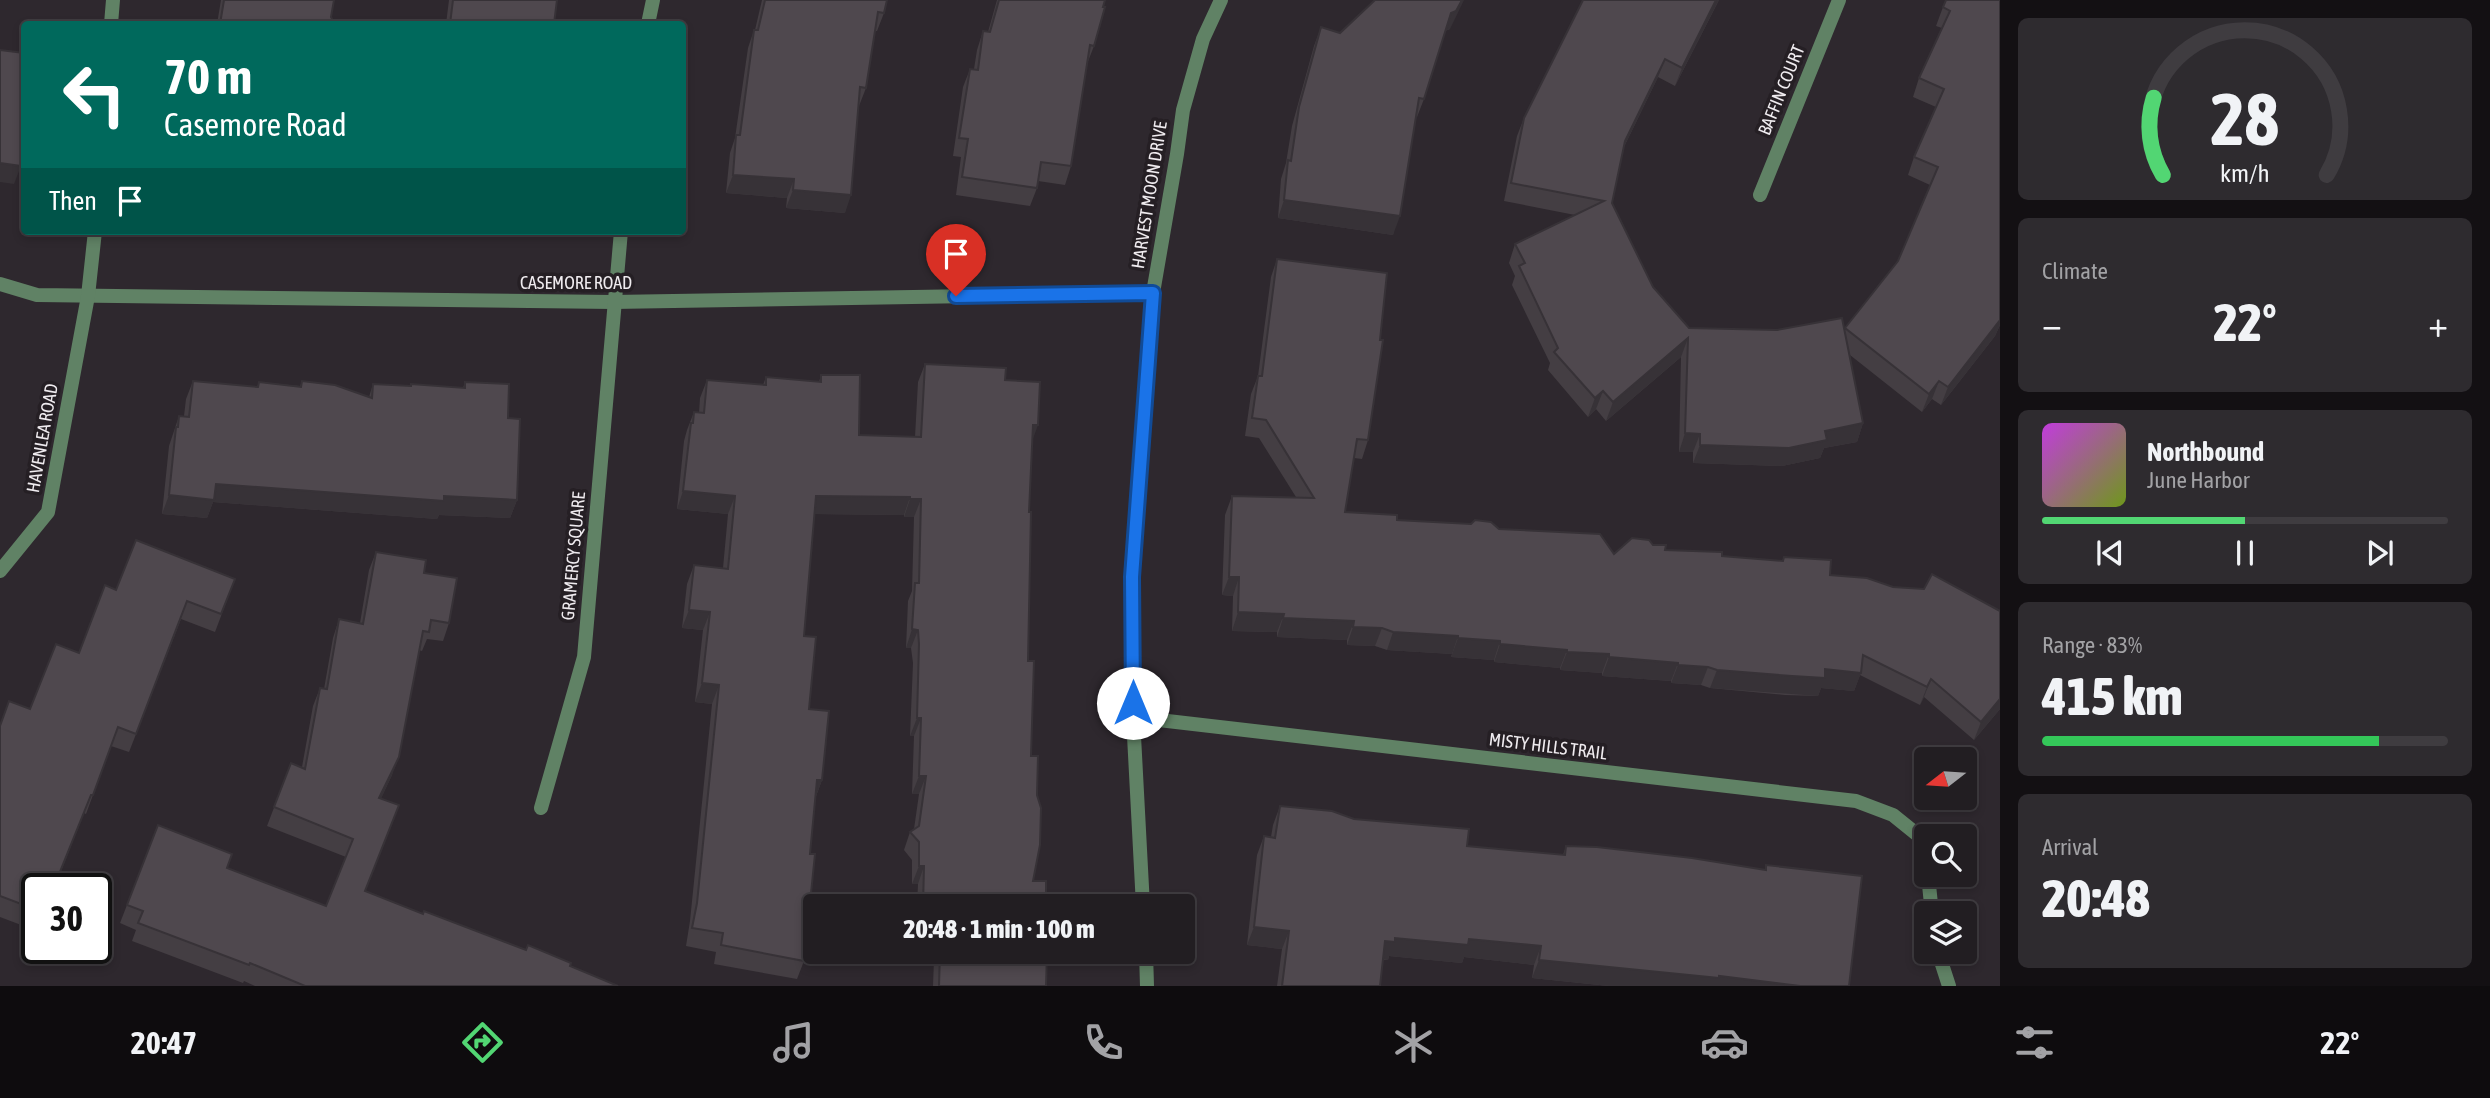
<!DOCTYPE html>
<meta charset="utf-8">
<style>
:root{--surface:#221e22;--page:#2e2b2f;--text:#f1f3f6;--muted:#a2a2a5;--line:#3f3c40;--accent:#52d673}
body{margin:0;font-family:"Asap Condensed",sans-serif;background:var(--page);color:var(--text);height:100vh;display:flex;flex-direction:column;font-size:26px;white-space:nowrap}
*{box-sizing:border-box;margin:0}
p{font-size:23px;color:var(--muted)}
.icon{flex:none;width:38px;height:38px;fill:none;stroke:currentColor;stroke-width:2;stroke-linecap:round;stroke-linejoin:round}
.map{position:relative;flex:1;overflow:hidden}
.sheet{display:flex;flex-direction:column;gap:18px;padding:18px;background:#131013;width:490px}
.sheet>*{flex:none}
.banner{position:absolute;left:21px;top:21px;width:665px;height:214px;border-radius:7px;box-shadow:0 4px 10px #0003,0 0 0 2px var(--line);background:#00695c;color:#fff;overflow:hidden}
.needle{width:46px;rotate:253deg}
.controls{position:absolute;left:1914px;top:747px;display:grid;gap:14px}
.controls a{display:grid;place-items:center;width:63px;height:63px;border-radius:7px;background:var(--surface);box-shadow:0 4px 10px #0003,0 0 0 2px var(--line);font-size:35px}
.speed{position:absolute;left:21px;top:873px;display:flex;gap:14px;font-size:35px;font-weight:700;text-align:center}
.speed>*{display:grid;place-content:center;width:91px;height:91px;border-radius:50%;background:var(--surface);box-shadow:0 4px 10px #0003,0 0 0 2px var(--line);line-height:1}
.speed .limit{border:4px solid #111;border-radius:10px;background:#fff;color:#111}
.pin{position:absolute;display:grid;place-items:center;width:60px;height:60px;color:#fff;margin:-72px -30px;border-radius:50% 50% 50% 0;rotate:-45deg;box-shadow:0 0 7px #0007}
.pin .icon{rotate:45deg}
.me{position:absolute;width:77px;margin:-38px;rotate:0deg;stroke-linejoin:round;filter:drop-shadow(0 0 5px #0008)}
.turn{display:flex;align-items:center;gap:24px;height:147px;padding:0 28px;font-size:32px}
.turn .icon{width:91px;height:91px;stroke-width:2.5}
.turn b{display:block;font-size:49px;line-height:60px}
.then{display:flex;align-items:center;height:66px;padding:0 28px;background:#0003;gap:14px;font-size:26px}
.big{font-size:52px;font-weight:800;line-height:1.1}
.sheet .widget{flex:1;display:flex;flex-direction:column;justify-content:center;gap:10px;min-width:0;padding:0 24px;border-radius:10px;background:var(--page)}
.sheet .dial{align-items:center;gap:0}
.dial svg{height:182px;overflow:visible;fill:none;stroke:var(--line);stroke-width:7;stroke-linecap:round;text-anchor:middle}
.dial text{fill:var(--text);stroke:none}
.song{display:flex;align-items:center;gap:21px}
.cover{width:84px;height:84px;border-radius:10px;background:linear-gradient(135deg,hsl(290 70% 55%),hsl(80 70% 35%))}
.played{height:7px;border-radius:4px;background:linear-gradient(90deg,var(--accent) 50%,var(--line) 50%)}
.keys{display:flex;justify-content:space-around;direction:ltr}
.heat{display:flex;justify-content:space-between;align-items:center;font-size:38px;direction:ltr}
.charge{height:10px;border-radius:5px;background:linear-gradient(90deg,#34c759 83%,var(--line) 0)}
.trip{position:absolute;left:803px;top:894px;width:392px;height:70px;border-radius:7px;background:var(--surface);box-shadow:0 4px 10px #0003,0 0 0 2px var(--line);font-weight:800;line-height:70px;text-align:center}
.tab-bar{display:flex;height:112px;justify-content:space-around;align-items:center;background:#0e0c0e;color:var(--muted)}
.tab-bar .icon{width:49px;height:49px}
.tab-bar .current{color:var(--accent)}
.tab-bar b{font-size:32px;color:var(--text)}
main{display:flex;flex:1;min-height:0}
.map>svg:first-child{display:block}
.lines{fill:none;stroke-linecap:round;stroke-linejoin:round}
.street{stroke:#608265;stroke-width:14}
.wall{fill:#443e43}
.shaded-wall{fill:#373237}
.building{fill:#4f484e;stroke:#373237;stroke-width:2}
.route-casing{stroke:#114b97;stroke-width:18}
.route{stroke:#1a73e8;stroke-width:12}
.labels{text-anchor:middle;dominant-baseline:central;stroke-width:7;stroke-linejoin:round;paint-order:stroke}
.street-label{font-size:18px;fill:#efebef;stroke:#251f24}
</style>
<main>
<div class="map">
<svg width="2000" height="986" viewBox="0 0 2000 986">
<rect width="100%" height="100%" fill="#2e282e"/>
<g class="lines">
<!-- street -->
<g class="street">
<path d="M111,24l2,-24"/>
<path d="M648,24l5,-24"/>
<path d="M1760,195l79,-195"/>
<path d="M0,284l37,11 576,7 540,-9"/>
<path d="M0,571l48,-59 40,-216 7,-65"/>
<path d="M1133,717l723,84 37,14 26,21 8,29"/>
<path d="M541,808l43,-151 37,-426"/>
<path d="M1928,875l4,39"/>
<path d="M1143,906l-10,-189 -1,-140 21,-284 24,-139 6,-44 20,-71 18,-39"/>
<path d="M1146,952l1,34"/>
<path d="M1938,952l11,34"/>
</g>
</g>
<!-- wall -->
<g class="wall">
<path d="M221,0h113l-3,17 4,7h-118z"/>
<path d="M449,0h108l-3,24h-108z"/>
<path d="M762,0h125l-3,13 -7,18h-2l-9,57 -7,18h-1l-13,107 -59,-5 1,-10 -61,-5 4,-40 5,-15 13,-90 6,-18h1z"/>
<path d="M997,0h108l-11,46 -7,18 -16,102 -6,19 -27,-4 -1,7 -7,18 -74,-11 5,-38 -8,-1 10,-69 7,-18h4l3,-19 6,-19 5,1z"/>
<path d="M1719,0l-44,86 -17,-9 -35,72 -11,54 41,84 36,41 88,2h68l53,-69 32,-76 -22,-10 6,-18 22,-50 -23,-10 6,-19 23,-50 -6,-2 7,-19 57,-7v325l-5,11 -54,69 -9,-6 -10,13 -72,-57 13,68 -6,19 -33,6 -4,10 -38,8 -89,-3v-11h-14l2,-95 -75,64 -10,-12 -8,8 -40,-47 2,-7 -38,-78 3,-9 -6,-13 6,-19 60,-29 -71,-14 13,-65 7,-18z"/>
<path d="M1321,27l19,6 110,-4 -5,2 -21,68 -7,18h-1l-23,118 -115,-17 3,-39 5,-16 6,-37 22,-80z"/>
<path d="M1277,259l91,181 -6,19 -8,-1 -9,54 52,8 102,9 115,25 39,-9 12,5 57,6 60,5 2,-4 46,18 63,12 107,24v98l-26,31 -50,-43 -4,8 -60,-30 -6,16 -33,-3 -3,8 -33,-1 -75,-7 -9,-3 -30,-2v-2l-69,-5v-3l-42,-3v-2l-66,-6v-2l-43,-3 1,-3 -65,-4 -12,-4 -28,-1v-5l-70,-3v-5l-45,-1 1,-35 -11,-1 3,-80 7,-19 64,1 -37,-59 -14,-2 6,-42 7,-18 13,-99z"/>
<path d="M925,364l80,16 27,60 -3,72 -1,149 3,95 2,125 13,25h-129l1,-22h-6v-24l-8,-10 6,-18 4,-3 5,-35h-7l2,-58h-4l3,-73 -2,-15h-5l2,-47 4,-10 2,-74h-10v-2l-90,-1 -10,122 5,73 13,71 -7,19 -5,55 -6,107 -7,18 -83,-15 2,-12 -30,-6 4,-25 22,-217 -17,-2 8,-72 -21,-2 5,-44 7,-19 29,3 5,-54 -51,-5 7,-68 3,-11 7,-18 5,1 1,-15 7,-18 56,5 3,-8 53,5 2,-7 38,60 56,2 3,-55z"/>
<path d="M193,381l64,6 2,-5 41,4 2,-5 67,16 4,-13 37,2 1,-2 52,4 2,-6 43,36 9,82 -7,18 -71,-3 -2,4 -224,-17 -6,16 -45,-4 7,-68 10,-30h5l2,-17z"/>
<path d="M376,552l48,21 25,50 -6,18 -16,-2 -5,12 -3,-1 -27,125 -11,23 11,26 -27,67 58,23 147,52 48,20h-363l-11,-5 -1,2 -111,-42 4,-11 -16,-7 38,-98 69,43 99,38 20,-49 -79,-31 24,-63 11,4 11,-61 7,-18 4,1 9,-51 6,-19 21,4 9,-53z"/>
<path d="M235,579l-20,53 -34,-13 -52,133 -18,-6 -25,68 -2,-1 -30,76h-17v42l-37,-14v-191l30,-17 49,-56 37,-63z"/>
<path d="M1280,806l74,13 113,27 96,9 3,-9 199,24 1,-5 83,121h-240l-77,-8 2,-13 -70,-8 -2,6 -73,-7 -1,4h-5l-3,26h-103l5,-37 -35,-4 10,-90 7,-19 7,1 2,-12z"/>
<path d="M916,952h128l2,34h-113l1,-27 -18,-1z"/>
</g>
<!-- shaded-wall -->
<g class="shaded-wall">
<path d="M1462,0h2l-14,29 -6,2 7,-18z"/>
<path d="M1716,0h3l-44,86 7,-18z"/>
<path d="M1665,59l-7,18 -40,82 7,-18z"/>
<path d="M0,163l21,3 -7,18 -14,-2z"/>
<path d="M733,175l61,4 -7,19 -61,-5z"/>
<path d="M793,190l58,5 -6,18 -59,-5z"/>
<path d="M1284,200l116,16 -7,19 -115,-17z"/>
<path d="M2000,320v5l-5,11 -54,69 7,-18z"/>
<path d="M1688,338l-7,19 -75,64 7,-19z"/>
<path d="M1939,381l-7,18 -10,13 7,-18z"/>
<path d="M1603,391l-7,18 -8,8 7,-19z"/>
<path d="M1863,423l-6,19 -33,6 -4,10 -38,8 -89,-3 7,-18 125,-14z"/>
<path d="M1033,425h5l-7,19z"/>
<path d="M1685,433l15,1 -7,18h-14z"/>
<path d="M216,484l228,12 73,4 -7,18 -71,-3 -2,4 -224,-17 -6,16 -45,-4 7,-19z"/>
<path d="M683,491l52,5 -7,18 -51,-5z"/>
<path d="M816,496l94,1 -6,18 -95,-1z"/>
<path d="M910,499h11l-7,18h-10z"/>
<path d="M1229,577h10l-6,19 -11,-1z"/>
<path d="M689,610l21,2 -7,18 -21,-2z"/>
<path d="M1238,612l46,2 -7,18 -45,-1z"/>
<path d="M1283,618l71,3 -7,19 -70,-3z"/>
<path d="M1353,627l29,1 -7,18 -28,-1z"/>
<path d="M912,629l6,1 -7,18h-5z"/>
<path d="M1393,632l65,4 -6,18 -65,-4z"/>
<path d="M1458,638l42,3 -6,19 -43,-3z"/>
<path d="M1500,644l67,6 -7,18 -66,-6z"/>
<path d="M1567,652l42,2 -7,19 -42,-3z"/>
<path d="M1609,657l69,6 -7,18 -69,-5z"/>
<path d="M1678,665l30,2 -7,18 -30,-2z"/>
<path d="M1825,669l36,4 -7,18 -33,-3 -3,8 -108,-8 7,-18z"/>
<path d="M1931,679l-7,18 -4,8 7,-18z"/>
<path d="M702,683l17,2 -7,19 -17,-2z"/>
<path d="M2000,699v10l-26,31 7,-18z"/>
<path d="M917,718h4l-7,18h-4z"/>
<path d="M399,757l-7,18 -19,41 6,-18z"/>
<path d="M919,776h7l-7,18h-7z"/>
<path d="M817,780h5l-7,19z"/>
<path d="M919,866h5l-6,18h-6z"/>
<path d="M1254,927l35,4 -7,18 -35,-4z"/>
<path d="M1395,938l74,1 72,7 -7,19 -70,-8 -2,6 -73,-7 -1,4 -9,-1 6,-18z"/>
<path d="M918,952h18l-2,7 -18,-1z"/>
<path d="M1539,960l180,16 81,10h-191l-77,-8z"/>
</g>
<!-- building -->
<g class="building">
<path d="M224,0h110l-3,17 4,7h-115z"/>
<path d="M453,0h104l-3,24h-104z"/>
<path d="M765,0h122l-3,13 -6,-1 -12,76 -6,-1 -9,108 -58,-5 1,-11 -61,-4 3,-40h4l14,-105h4z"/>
<path d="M999,0h106l-2,7h2l-11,39 -4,-1 -19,121 -30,-4 -4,26 -75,-11 6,-38 -9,-1 11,-69 8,1 5,-39 7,1z"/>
<path d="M1375,0h87l-6,11 -5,2 -27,86 -5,-1 -19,118 -116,-16 4,-40 3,1 8,-54 22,-80 19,6z"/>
<path d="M1583,0h133l-34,68 -17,-9 -40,82 -13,62 41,84 36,41 88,2 65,-12 21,105 -38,8 2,9 -38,8 -89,-3v-11l-15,-1 3,-95 -75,64 -10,-11 -8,7 -41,-46 4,-4 -39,-82 6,-3 -10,-19 89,-43 -93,-18 13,-65z"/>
<path d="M1946,0h54v320l-52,67 -9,-6 -10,13 -84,-66 53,-67 40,-94 -24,-10 30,-68 -25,-11 31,-67 -7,-4z"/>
<path d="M0,50l24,3v81l-3,32 -21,-3z"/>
<path d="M1277,259l110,14 -7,67h3l-15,100 -11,-1 -12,73 52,3v5l74,4 4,-4 16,2 8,7 101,5 14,20 18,-16 17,2 4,5h13l-1,5 57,2v4l61,5 1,-4 47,3 -1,15 37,3 26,9 31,2 8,-15 68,37v88l-19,23 -50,-43 -4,8 -64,-32 -2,18 -36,-4v9l-33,-2 -75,-6 -9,-3 -30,-2v-2l-69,-6v-3l-42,-2v-2l-67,-6v-3l-42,-3v-2l-65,-4 -11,-4 -29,-1 1,-6 -71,-3 1,-4 -46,-2 1,-35h-10l3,-81 82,2 -48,-78 -14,-2 6,-42h4z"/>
<path d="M925,364l81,4 -1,12 35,2 -2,43h-5l-4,87h2l-3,149h6l-3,95h7l-1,39 4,13 -1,37 -7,36h13v25h-123l1,-40h-5v-24l-9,-10 9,-6 7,-50h-7l2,-58h-4l2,-74 -1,-14 -6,-1 3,-46h4l2,-84h-11v-2l-94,-1 -12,140 12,1 -7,72 20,2 -7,69h-5l-7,74h5l-6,59 4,1 -9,47 -83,-16 2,-12 -31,-5 5,-25 22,-218 -17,-2 8,-71 -21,-2 5,-45 34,4 7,-73 -52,-5 8,-68h2l1,-11 10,1 3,-33 59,5v-8l55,5v-7h39l-1,60 62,2z"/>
<path d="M193,381l65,6 1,-5 42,5 1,-6 33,4 37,13 1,-14 38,2v-2l54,4v-6l44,2 -1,34 12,1 -3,81 -73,-4v5l-228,-17 -2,16 -45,-5 7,-68h2l1,-11 10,1z"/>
<path d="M136,540l99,39 -14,35 -34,-13 -51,133 -18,-7 -25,68h-2l-38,94h-16v21l-37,-14v-170l9,-25 21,8 26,-65 23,9 26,-68 11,5z"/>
<path d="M376,552l50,8 -2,13 33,5 -8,45 -18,-3 -2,12 -6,-1 -24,126 -20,41 20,7 -34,86 58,23 1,-3 102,39 2,-5 43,18 -1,3 48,20h-313l-55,-23 -1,2 -111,-42 5,-12 -16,-6 31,-80 74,29 -5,14 99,38 27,-67 -79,-32 17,-44 14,6 15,-81 7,1 12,-70 24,5z"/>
<path d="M1280,806l52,5 22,8 115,10 -2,17 98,9 1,-9 31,1 95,11 74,12v-5l96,11 -13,110h-49l-81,-10v2l-180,-18 2,-14 -72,-7 -1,6 -73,-7v4l-10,-1 -5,45h-98l7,-55 -35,-4 10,-91 11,2z"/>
<path d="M940,952l107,1 -1,33h-107z"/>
</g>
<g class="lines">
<!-- route casing -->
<g class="route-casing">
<path id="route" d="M956,296l197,-3 -21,284 1,126"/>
</g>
<!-- route -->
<use href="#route" class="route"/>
</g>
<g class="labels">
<!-- street labels -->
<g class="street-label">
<text transform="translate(1781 90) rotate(-68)">BAFFIN COURT</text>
<text transform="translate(1149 195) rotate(-81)">HARVEST MOON DRIVE</text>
<text x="576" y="282">CASEMORE ROAD</text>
<text transform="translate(42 438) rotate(-80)">HAVENLEA ROAD</text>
<text transform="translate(573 556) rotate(-85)">GRAMERCY SQUARE</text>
<text transform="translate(1548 746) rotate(7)">MISTY HILLS TRAIL</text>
</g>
</g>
</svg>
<div class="controls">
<a><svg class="needle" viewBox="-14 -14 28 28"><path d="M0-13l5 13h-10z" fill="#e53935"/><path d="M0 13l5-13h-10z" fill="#a2a2a5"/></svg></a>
<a><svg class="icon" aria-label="search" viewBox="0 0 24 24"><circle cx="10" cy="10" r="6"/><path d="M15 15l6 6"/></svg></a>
<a><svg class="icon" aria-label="layers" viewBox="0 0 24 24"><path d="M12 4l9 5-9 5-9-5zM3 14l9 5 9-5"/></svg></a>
</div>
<div class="speed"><div class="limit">30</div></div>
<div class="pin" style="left:956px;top:296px;background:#d93025"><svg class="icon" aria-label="arrive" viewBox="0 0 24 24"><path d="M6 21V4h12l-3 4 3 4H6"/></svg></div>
<svg class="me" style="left:1133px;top:703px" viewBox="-20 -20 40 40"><circle r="19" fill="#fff"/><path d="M0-13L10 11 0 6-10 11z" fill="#1a73e8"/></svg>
<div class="trip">20:48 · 1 min · 100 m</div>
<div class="banner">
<div class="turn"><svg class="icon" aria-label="left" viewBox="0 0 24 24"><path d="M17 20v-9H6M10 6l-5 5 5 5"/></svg><div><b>70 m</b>Casemore Road</div></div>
<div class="then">Then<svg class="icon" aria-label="arrive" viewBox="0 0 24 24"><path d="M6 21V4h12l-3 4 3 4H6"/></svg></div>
</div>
</div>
<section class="sheet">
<div class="widget dial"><svg viewBox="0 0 100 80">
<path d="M14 69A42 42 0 1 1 86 69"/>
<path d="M14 69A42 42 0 0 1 10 35" stroke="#52d673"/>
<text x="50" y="56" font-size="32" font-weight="700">28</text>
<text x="50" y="72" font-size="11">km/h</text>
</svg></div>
<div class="widget"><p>Climate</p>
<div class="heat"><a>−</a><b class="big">22°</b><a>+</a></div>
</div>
<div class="widget">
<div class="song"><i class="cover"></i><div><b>Northbound</b><p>June Harbor</p></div></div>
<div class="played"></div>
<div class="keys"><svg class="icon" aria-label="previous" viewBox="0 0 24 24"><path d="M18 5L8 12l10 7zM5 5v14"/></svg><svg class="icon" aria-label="pause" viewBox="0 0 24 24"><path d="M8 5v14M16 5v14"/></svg><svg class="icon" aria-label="next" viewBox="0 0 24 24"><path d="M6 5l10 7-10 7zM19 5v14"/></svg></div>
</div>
<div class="widget"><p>Range · 83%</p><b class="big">415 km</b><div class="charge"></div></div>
<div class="widget"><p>Arrival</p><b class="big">20:48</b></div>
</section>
</main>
<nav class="tab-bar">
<b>20:47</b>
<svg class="icon current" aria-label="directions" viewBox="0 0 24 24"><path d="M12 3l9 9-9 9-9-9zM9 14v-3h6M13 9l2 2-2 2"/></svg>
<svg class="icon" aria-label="music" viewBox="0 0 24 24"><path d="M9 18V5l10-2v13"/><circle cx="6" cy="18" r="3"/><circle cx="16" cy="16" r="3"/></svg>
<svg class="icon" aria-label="phone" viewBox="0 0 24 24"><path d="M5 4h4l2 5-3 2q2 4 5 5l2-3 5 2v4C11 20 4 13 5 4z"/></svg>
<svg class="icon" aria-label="climate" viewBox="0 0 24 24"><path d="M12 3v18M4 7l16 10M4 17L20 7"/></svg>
<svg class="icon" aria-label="car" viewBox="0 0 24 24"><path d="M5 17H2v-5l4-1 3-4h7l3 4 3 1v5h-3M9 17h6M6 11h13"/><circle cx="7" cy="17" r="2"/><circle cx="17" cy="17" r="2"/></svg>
<svg class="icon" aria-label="filters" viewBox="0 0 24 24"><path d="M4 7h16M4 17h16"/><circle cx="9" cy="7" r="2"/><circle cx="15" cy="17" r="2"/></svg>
<b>22°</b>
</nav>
